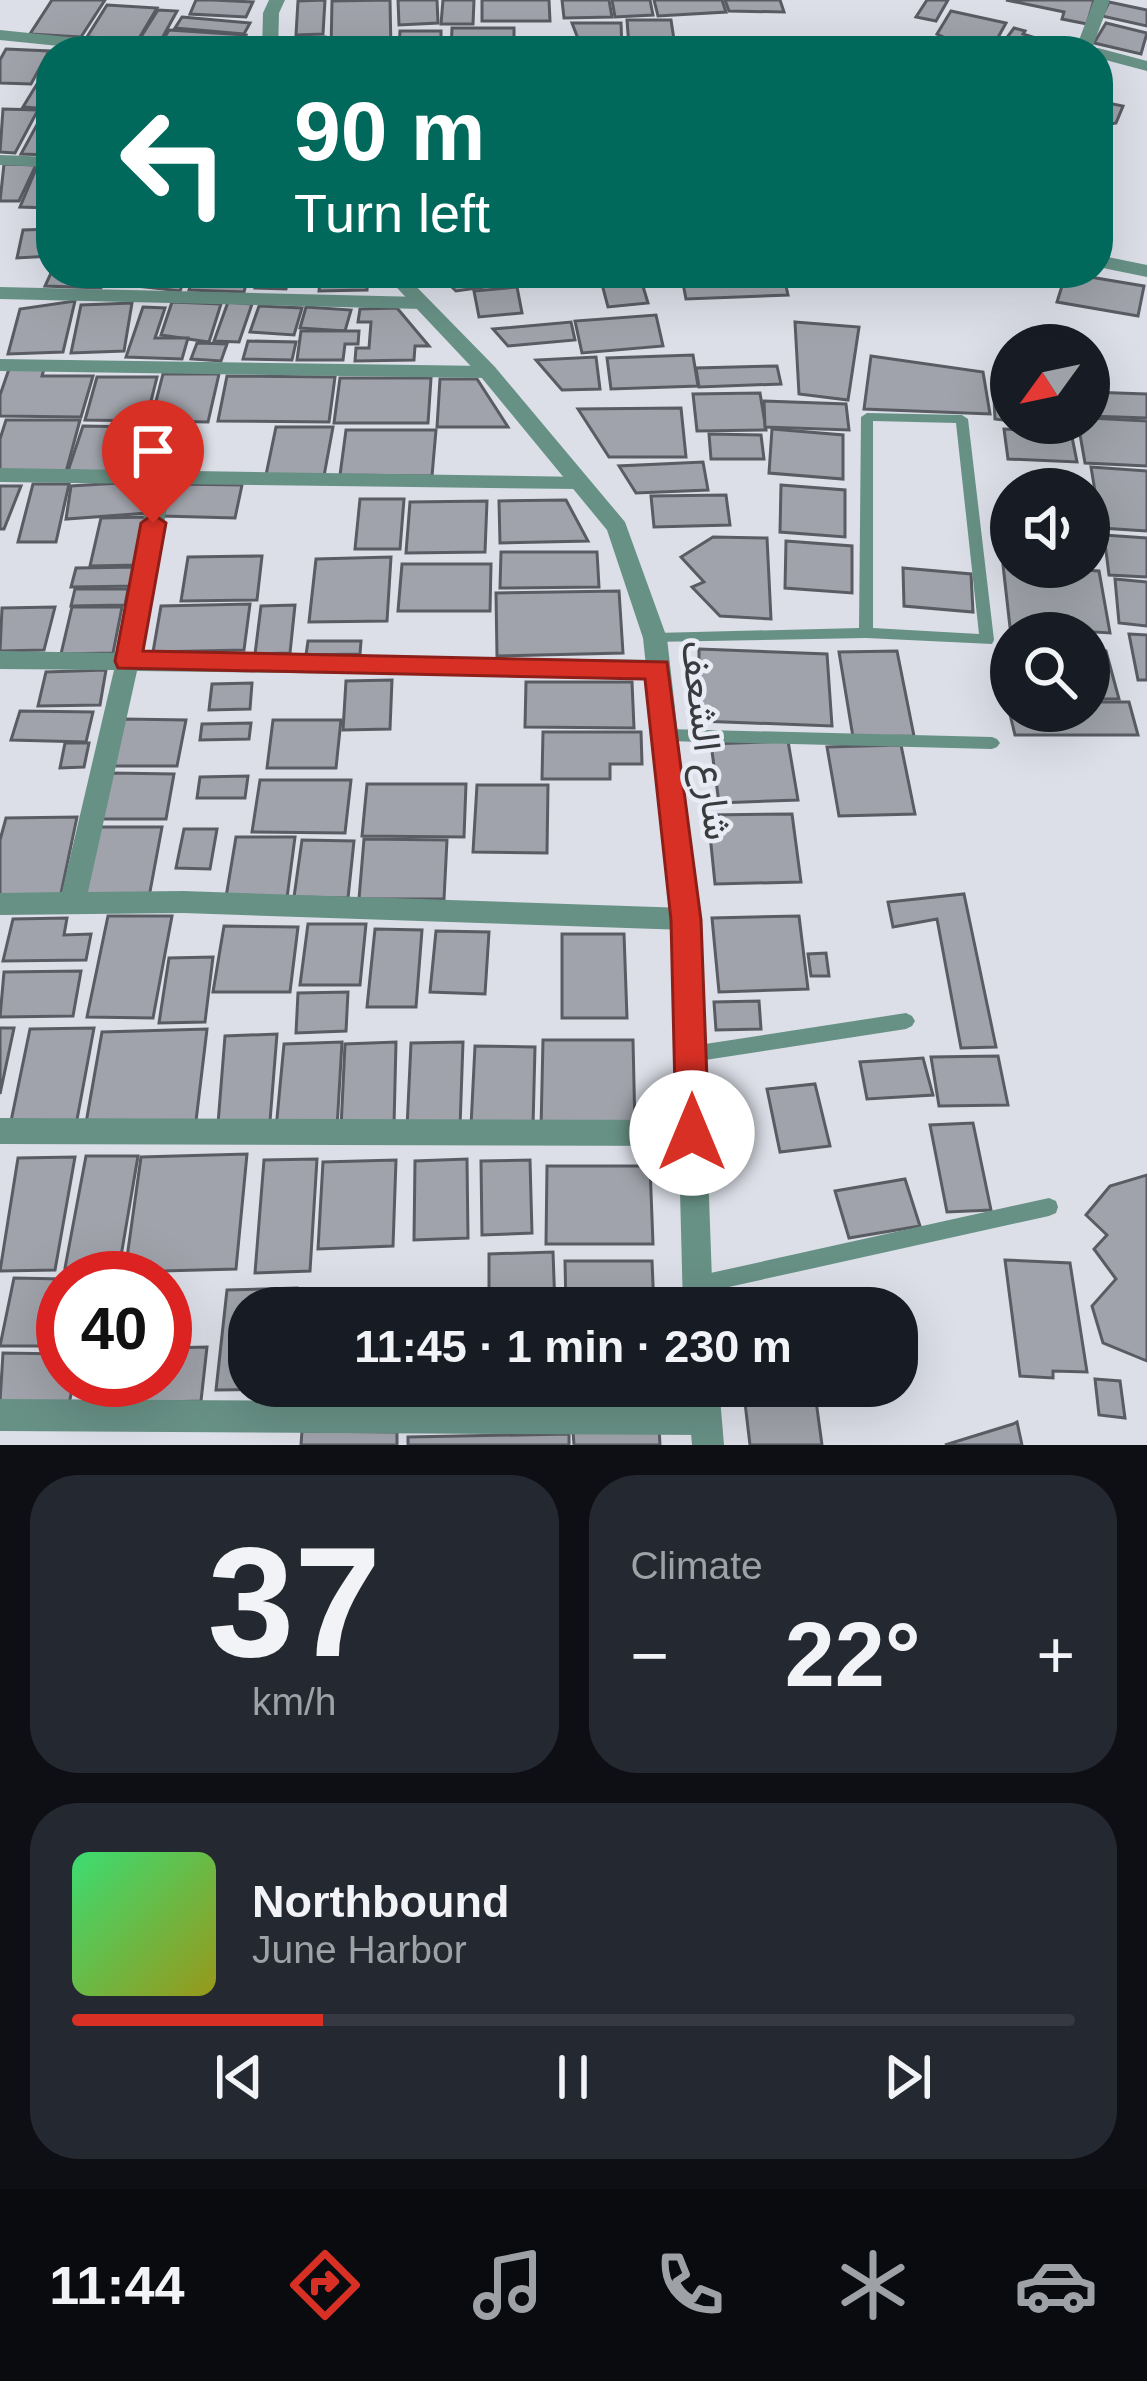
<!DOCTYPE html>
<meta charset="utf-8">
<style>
:root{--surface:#171b24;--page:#242831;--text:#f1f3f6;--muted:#9ea1a6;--line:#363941;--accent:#d93025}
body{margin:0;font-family:Arial,Vazirmatn,sans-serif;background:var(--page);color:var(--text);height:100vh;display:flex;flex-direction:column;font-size:45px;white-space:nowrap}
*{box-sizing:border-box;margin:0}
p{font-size:39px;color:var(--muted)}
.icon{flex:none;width:66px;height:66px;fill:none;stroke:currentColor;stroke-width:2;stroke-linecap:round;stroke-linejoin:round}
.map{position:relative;height:1445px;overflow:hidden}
.panel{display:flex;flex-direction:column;gap:30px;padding:30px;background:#0d0f14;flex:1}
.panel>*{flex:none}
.banner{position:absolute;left:36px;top:36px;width:1077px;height:252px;border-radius:48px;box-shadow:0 12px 48px #0002;background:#00695c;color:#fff;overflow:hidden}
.needle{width:78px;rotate:237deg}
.fabs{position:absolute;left:990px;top:324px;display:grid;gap:24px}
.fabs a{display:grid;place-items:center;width:120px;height:120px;border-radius:50%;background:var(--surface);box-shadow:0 12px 48px #0002;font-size:60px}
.speed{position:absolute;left:36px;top:1251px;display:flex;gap:24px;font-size:60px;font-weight:700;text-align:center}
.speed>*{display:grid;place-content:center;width:156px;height:156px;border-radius:50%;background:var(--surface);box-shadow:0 12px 48px #0002;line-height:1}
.speed .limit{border:18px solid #d22;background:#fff;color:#111}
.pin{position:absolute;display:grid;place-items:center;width:102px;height:102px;color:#fff;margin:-123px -51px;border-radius:50% 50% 50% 0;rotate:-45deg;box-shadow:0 0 12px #0007}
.pin .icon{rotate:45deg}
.me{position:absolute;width:132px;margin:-66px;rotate:0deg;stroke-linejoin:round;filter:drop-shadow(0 0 9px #0008)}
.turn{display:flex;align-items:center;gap:42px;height:252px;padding:0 60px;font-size:54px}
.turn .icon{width:156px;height:156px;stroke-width:2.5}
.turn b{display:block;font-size:84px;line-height:102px}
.big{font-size:90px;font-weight:700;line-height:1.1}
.panel .tile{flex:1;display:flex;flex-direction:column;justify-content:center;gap:18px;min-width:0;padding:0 42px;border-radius:48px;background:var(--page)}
.panel .dial{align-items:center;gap:0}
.dial b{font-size:156px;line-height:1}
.song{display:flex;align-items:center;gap:36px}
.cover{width:144px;height:144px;border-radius:18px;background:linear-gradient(135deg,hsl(140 70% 55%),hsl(60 70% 35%))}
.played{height:12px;border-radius:6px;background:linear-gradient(90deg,var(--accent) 25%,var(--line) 25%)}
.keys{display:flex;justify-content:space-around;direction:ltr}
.heat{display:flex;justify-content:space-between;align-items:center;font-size:66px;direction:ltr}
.panel .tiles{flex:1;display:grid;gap:30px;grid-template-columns:1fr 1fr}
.tile:last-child{grid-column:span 2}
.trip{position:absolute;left:228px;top:1287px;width:690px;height:120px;border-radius:48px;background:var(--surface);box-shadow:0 12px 48px #0002;font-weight:700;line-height:120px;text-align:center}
.dock{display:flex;height:192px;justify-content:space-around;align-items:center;background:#090b0e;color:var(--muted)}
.dock .icon{width:84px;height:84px}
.dock .selected{color:var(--accent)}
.dock b{font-size:54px;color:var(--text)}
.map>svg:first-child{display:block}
.building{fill:#a0a3ab;stroke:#5a5c64;stroke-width:3}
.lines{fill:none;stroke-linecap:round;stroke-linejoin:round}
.service{fill:#689186;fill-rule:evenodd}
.minor{fill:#689186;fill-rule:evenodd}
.tertiary{fill:#689186;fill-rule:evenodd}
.route{fill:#d93025;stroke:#8d1f18;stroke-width:3}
.labels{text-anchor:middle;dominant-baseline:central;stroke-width:9;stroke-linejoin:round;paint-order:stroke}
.street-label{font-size:39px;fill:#3a3b3f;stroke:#e9ecf5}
</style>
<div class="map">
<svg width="1147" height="1445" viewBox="0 0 1147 1445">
<rect width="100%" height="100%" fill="#dcdfe8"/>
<!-- building -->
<g class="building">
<path d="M52,0h53l-24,37 -51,-3z"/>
<path d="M196,0h17l40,2 -7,15 -56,-3z"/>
<path d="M325,0l-2,34 -27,1 2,-34z"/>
<path d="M390,0l1,51h-60l1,-50z"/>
<path d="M398,0h39l1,23 -39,2z"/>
<path d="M443,0h31l-1,24h-32z"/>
<path d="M482,0h67l1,21h-68z"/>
<path d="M562,0h47l3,17 -48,1z"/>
<path d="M612,0h38l3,15 -38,2z"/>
<path d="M654,0h68l4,12 -68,4z"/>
<path d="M725,0h55l4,12 -55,-1z"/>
<path d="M927,0h21l-12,21 -20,-4z"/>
<path d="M1006,0h88l-7,24 -25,-5 2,-7z"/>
<path d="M1109,2l38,8v16l-45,-10z"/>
<path d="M107,5l50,3 -19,32 -51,-3z"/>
<path d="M158,10l19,1 -17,31 -21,-2z"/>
<path d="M951,11l55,12 -15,27 -30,-5 -24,-11z"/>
<path d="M182,17l68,6 -6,11 -69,-6z"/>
<path d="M627,20h44l4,26 -46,1z"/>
<path d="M572,23h49l1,26h-40z"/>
<path d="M1106,23l41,10 -6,21 -47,-11z"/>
<path d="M452,28h62v10h-14v13h-49z"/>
<path d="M1014,28l11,3 -2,3 53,17h-79z"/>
<path d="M169,30l77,5 -7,16 -80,-4z"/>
<path d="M400,31h41v20h-42z"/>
<path d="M325,37v14h-36v-13z"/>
<path d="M6,49l43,2 -18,33 -31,-1v-23z"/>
<path d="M37,84l14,1v24l-28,-2z"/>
<path d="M1098,101l25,5 -7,17 -15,3 -3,6z"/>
<path d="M3,109l35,1 -23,43 -15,-1z"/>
<path d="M45,110h6v45l-30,-1z"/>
<path d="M4,164l32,1 -17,36h-19z"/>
<path d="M36,169h15v39l-31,-1z"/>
<path d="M51,229v27l-34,2 6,-28z"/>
<path d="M51,273h57l-7,15 -56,-2z"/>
<path d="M132,273h55l-7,18 -53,-6z"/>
<path d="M194,273h55l-5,19 -55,-2z"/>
<path d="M259,273h31l-4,16 -31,-1z"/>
<path d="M321,273h47l-1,17 -48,1z"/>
<path d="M437,273h72l4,10 -57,8z"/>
<path d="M599,273h40l9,30 -40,4z"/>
<path d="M681,273h102l5,22 -102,4z"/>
<path d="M1066,273l78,13 -6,30 -81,-14z"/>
<path d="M517,287l5,26 -43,4 -5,-26z"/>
<path d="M75,301l-12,51 -55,2 12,-45z"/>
<path d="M172,302l49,2 -12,38 -48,-7z"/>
<path d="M228,302l24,2 -13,38 -25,-1z"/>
<path d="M132,303l-8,48 -53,2 10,-48z"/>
<path d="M259,306l43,2 -8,27 -44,-3z"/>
<path d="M143,307l22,1 -10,30h33l-6,21 -56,-2z"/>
<path d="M306,307l45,3 -6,21 -45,-3z"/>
<path d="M397,308l32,38h-14l-1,14 -59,1 1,-13h13l2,-26h-13l2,-13z"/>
<path d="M656,315l7,31 -81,7 -7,-32z"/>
<path d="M571,322l4,18 -67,6 -15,-17z"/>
<path d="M795,322l64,5 -11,73 -49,-6z"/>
<path d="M301,331h58l-1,13h-13l-2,16h-46z"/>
<path d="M248,341l48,1 -4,18 -49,-1z"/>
<path d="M197,343l30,1 -6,17 -30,-2z"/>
<path d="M693,355l5,31 -87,3 -4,-31z"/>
<path d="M871,356l112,16 7,42 -126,-5z"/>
<path d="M596,357l4,32 -38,1 -26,-30z"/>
<path d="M777,366l4,18 -82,3 -3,-19z"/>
<path d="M9,369h35l-2,7h51l-12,41 -81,-1v-21z"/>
<path d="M163,374h56l-11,48 -57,-1z"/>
<path d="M227,376l108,1 -6,45 -111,-1z"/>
<path d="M97,377h60l-11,44 -61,-1z"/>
<path d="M993,377l18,1v43l-16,-2z"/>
<path d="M340,378h91l-3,45h-94z"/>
<path d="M440,379h37l31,48h-71z"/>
<path d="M1089,392l58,2v24l-58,-2z"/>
<path d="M760,393l6,37 -69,1 -4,-37z"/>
<path d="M764,401l82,3 3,26 -84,-3z"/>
<path d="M681,408l5,49h-77l-31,-48z"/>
<path d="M1089,418l58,3v45l-62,-3 -7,-40h11z"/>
<path d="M6,420h74l-14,52 -66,-1v-32z"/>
<path d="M83,426l56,1 -7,23h13l-7,23 -70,-2z"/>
<path d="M276,427h57l-9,49 -58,-1z"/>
<path d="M772,429l71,6v44l-74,-6z"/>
<path d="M1004,429l67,3 6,30 -69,-3z"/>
<path d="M346,430h90l-4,46 -92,-1z"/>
<path d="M709,434l52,1 3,24h-53z"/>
<path d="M149,449h39l-6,24h-40z"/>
<path d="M703,462l5,28 -72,3 -17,-27z"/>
<path d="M1091,467l56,4v60l-46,-3z"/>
<path d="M151,481l-3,32 -82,6 5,-33z"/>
<path d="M33,484h36l-13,58h-38z"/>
<path d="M172,484l70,1 -7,33 -72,-2z"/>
<path d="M781,485l64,5v47l-65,-5z"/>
<path d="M0,486h21l-17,43h-4z"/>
<path d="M726,495l4,30 -76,2 -3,-31z"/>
<path d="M360,499h44l-4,50h-45z"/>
<path d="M566,500l22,41 -88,2 -1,-42z"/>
<path d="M487,501l-2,51 -79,1 4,-51z"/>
<path d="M149,517l-11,48 -48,1 11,-48z"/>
<path d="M1104,535l43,3v39l-38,-2z"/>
<path d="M713,537l54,1 4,81 -51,-3 -28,-29 12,-5 -23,-25z"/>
<path d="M786,541l66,5v47l-67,-5z"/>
<path d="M501,552h96l2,35 -99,1z"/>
<path d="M262,556l-5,44 -76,1 7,-44z"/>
<path d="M391,557l-4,64 -78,1 7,-63z"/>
<path d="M402,564h89l-1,47h-92z"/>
<path d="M1003,565l96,6 11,62 -100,-6z"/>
<path d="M140,567l-3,19 -66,1 5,-19z"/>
<path d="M903,568l68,6 2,38 -69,-6z"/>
<path d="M1115,579l32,3v44l-28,-3z"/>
<path d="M75,589h53l-3,16 -54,1z"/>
<path d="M619,591l4,62 -126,3 -1,-63z"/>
<path d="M250,604l-6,46 -91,2 8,-46z"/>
<path d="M295,605l-5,48 -35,1 6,-48z"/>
<path d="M55,607l-11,43 -44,1 2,-43z"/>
<path d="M72,607h50l-9,46 -52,1z"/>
<path d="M1129,634l18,1v45h-9z"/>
<path d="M308,641h53l-1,13 -54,1z"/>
<path d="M699,649l128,5 5,72 -133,-5z"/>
<path d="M897,651l17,85 -61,1 -14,-85z"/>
<path d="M1089,651h17l13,48h-30z"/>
<path d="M106,670l-6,35 -62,1 8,-34z"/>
<path d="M392,680l-2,49 -47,1 3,-49z"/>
<path d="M526,682h106l2,46 -109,-1z"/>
<path d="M252,683l-2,26 -41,1 3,-26z"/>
<path d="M1007,702l4,9h78v-9h40l9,33h-123z"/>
<path d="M20,711l73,1 -7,30 -75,-2z"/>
<path d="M124,719l62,1 -9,46h-63z"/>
<path d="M273,720h68l-5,48h-69z"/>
<path d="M251,723l-2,16 -49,1 2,-16z"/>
<path d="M543,732h98l1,32h-32v15h-68z"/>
<path d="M788,741l10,59 -79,3 -8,-59z"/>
<path d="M65,743h24l-5,24 -24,1z"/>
<path d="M901,745l14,69 -76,2 -12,-69z"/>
<path d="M111,773l63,1 -8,45h-65z"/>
<path d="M248,776l-3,22h-48l3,-21z"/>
<path d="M260,780h91l-6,53 -93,-1z"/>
<path d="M367,784h99l-2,53 -102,-1z"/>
<path d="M477,785h71l-1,68 -74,-1z"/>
<path d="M792,814l9,68 -86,2 -7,-69z"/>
<path d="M77,817l-17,81h-60v-58l6,-22z"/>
<path d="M98,827h64l-13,70h-66z"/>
<path d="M184,829h33l-7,40 -34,-1z"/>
<path d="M236,837h59l-8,61 -61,-1z"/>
<path d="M364,839l83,1 -3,59h-85z"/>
<path d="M302,840l52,1 -6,57 -54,-1z"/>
<path d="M964,894l32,153 -35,1 -24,-129 -44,8 -5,-25z"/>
<path d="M108,916h64l-19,102 -66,-1z"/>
<path d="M799,916l9,73 -89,3 -7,-74z"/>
<path d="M67,918l-3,17 27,-1 -5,26 -83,1 10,-42z"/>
<path d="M308,924h58l-6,61h-60z"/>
<path d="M224,926l74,1 -8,65h-77z"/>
<path d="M375,929l47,1 -6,77h-49z"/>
<path d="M436,931l53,1 -4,62 -55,-2z"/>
<path d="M562,934h62l3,84h-65z"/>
<path d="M826,953l3,23h-18l-3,-22z"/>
<path d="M213,957l-8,65 -46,1 10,-65z"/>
<path d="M81,971l-8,45 -73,1 4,-45z"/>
<path d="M348,992l-2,39 -50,2 2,-40z"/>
<path d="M759,1001l2,28 -45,1 -2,-28z"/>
<path d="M0,1028h14l-14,66z"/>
<path d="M94,1028l-18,97 -66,1 20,-97z"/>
<path d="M207,1029l-11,92 -110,2 16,-91z"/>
<path d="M277,1034l-7,87 -52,3 7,-88z"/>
<path d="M543,1040h90l2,89h-94z"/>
<path d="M342,1042l-5,86 -61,1 8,-85z"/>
<path d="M396,1042l-2,83 -53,3 4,-84z"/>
<path d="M463,1042l-3,85 -53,1 4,-85z"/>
<path d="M475,1046l60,1 -2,79h-62z"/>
<path d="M998,1056l10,49 -69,1 -8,-49z"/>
<path d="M923,1058l10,37 -66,4 -7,-37z"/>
<path d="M815,1084l15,62 -50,6 -13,-63z"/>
<path d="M973,1123l18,87 -44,2 -17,-87z"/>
<path d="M247,1154l-11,115 -111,3 16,-115z"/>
<path d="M86,1156h52l-19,112h-54z"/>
<path d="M75,1157l-20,113 -55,1 18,-113z"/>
<path d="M317,1159l-7,112 -55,2 9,-113z"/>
<path d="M467,1159l1,79 -54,2 1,-79z"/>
<path d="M396,1160l-3,86 -75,3 5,-87z"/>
<path d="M530,1160l2,73 -50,2 -1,-74z"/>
<path d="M547,1166h103l3,78h-107z"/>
<path d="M1147,1175v186l-44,-18 -11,-37 24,-27 -22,-30 13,-14 -21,-20 24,-29z"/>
<path d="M905,1179l15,47 -71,12 -14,-47z"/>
<path d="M553,1252l2,56h-66v-54z"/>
<path d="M1005,1260l65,3 17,109 -34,-1v7l-33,-2z"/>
<path d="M565,1261h87l2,47h-88z"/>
<path d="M14,1278l49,1v67h-63z"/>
<path d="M297,1288l-1,20h-47v78l40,3 -73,1 11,-100z"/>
<path d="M207,1347l-6,54 -70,2 4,-23h30v-32z"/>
<path d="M3,1353l60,1v26h11l-5,24 -69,-2z"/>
<path d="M1095,1379l25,2 5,37 -26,-3z"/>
<path d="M391,1386h92l-1,19 -92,1z"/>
<path d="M489,1386h68l1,17 -69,2z"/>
<path d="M566,1386h91l1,24h-92z"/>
<path d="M743,1386h71l8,59h-72z"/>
<path d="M1017,1422l5,23h-77l68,-21z"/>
<path d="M659,1428l1,17h-86l-1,-14z"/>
<path d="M302,1431l95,1v13h-96z"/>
<path d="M569,1434v11h-161v-8z"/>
</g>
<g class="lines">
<!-- service -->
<g class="service">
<path d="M867,413l95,2 6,4 26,221 -2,4 -126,-6 -216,4 -2,-4 7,-5 204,-5 2,-211zM873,421l83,2 23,211 -106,-6z"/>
<path d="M666,729l326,8 5,2 3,4 -3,4 -5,2 -326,-8 -5,-2 -3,-4 3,-4z"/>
<path d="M906,1013l6,3 3,5 -3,5 -6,3 -214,33 -6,-2 -3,-6 3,-6 6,-2z"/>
<path d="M1049,1198l7,3 2,6 -2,6 -7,3 -352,78 -7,-2 -3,-7 3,-7 7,-2z"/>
</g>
<!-- minor -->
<g class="minor">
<path d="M1094,0h16l-19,51h-16z"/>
<path d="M0,30l155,16 8,5h-55l-108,-11z"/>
<path d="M823,42l24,9h-129l8,-5z"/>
<path d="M1098,48l49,13v10l-49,-13v-7h-7z"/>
<path d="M0,155l51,2v10l-51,-2z"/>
<path d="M1098,255l49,10v12l-49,-10z"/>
<path d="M0,287l422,10 10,6 -10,6 -422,-10z"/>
<path d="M0,359l488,7 10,6 -10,6 -488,-7z"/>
<path d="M0,468l586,9 4,5 -11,7 -408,-5 -30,169 517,7 12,9 -12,9 -521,-7 -49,221 95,-1 503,17 9,3 4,8 -4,8 -9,3 -503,-17 -183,2v-22l62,-1 52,-222 -114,-1v-18l118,2 32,-169 -150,-2z"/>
<path d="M0,1118l692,2 10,4 4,9 -4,9 -10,4 -692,-2z"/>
<path d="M0,1399l705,4 11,5 5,11 -5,11 -11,5 -705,-4z"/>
</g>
<!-- tertiary -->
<g class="tertiary">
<path d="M269,0h16l-6,13 -1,38h-16l1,-38z"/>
<path d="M383,273h20l92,94 130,155 42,116 32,281 14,389h-30l-10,-389 -30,-281 -36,-108 -126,-153z"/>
<path d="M687,1386h32l5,59h-32z"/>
</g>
</g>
<!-- route -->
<path class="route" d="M153,514l13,9 -23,128 524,11 34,258 8,213 -5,11 -12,4 -11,-4 -5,-11 -5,-213 -26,-241 -527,-11 -3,-7 26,-138z"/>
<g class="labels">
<!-- street labels -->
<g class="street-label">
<text transform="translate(707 740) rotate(83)">شارع الشعف</text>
</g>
</g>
</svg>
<div class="fabs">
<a><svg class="needle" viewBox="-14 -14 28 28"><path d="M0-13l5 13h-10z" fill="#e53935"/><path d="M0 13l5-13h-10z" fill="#9ea1a6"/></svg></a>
<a><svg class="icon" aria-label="sound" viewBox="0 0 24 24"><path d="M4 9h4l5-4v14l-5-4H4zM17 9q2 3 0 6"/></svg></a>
<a><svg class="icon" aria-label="search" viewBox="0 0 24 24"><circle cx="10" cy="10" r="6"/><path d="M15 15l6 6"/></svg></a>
</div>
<div class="speed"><div class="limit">40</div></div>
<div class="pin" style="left:153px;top:523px;background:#d93025"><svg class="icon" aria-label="arrive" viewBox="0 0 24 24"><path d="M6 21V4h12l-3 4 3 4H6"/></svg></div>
<svg class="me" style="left:692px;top:1133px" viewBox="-20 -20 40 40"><circle r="19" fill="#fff"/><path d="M0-13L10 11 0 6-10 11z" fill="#d93025"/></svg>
<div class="trip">11:45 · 1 min · 230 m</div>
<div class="banner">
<div class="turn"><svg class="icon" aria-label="left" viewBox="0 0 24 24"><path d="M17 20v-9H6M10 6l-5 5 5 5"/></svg><div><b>90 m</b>Turn left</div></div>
</div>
</div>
<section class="panel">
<div class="tiles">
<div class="tile dial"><b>37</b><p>km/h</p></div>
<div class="tile"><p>Climate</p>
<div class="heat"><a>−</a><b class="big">22°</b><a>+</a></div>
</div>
<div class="tile">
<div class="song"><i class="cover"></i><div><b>Northbound</b><p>June Harbor</p></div></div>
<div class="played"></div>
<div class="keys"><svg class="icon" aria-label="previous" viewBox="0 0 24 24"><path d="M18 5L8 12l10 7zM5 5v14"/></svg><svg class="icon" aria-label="pause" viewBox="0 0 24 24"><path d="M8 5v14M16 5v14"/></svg><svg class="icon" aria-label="next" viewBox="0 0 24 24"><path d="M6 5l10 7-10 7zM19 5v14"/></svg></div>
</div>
</div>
</section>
<nav class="dock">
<b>11:44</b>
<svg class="icon selected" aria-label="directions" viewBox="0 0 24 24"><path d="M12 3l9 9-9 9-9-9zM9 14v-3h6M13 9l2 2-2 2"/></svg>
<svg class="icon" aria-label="music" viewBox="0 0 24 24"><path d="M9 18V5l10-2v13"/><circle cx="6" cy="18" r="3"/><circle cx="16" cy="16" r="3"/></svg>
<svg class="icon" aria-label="phone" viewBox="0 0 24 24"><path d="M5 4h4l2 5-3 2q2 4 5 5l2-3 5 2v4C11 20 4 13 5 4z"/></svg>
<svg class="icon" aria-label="climate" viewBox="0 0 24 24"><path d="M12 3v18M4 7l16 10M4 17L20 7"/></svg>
<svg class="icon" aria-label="car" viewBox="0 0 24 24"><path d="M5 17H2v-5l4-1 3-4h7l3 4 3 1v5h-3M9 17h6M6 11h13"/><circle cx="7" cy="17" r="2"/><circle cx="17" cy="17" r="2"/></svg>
</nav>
